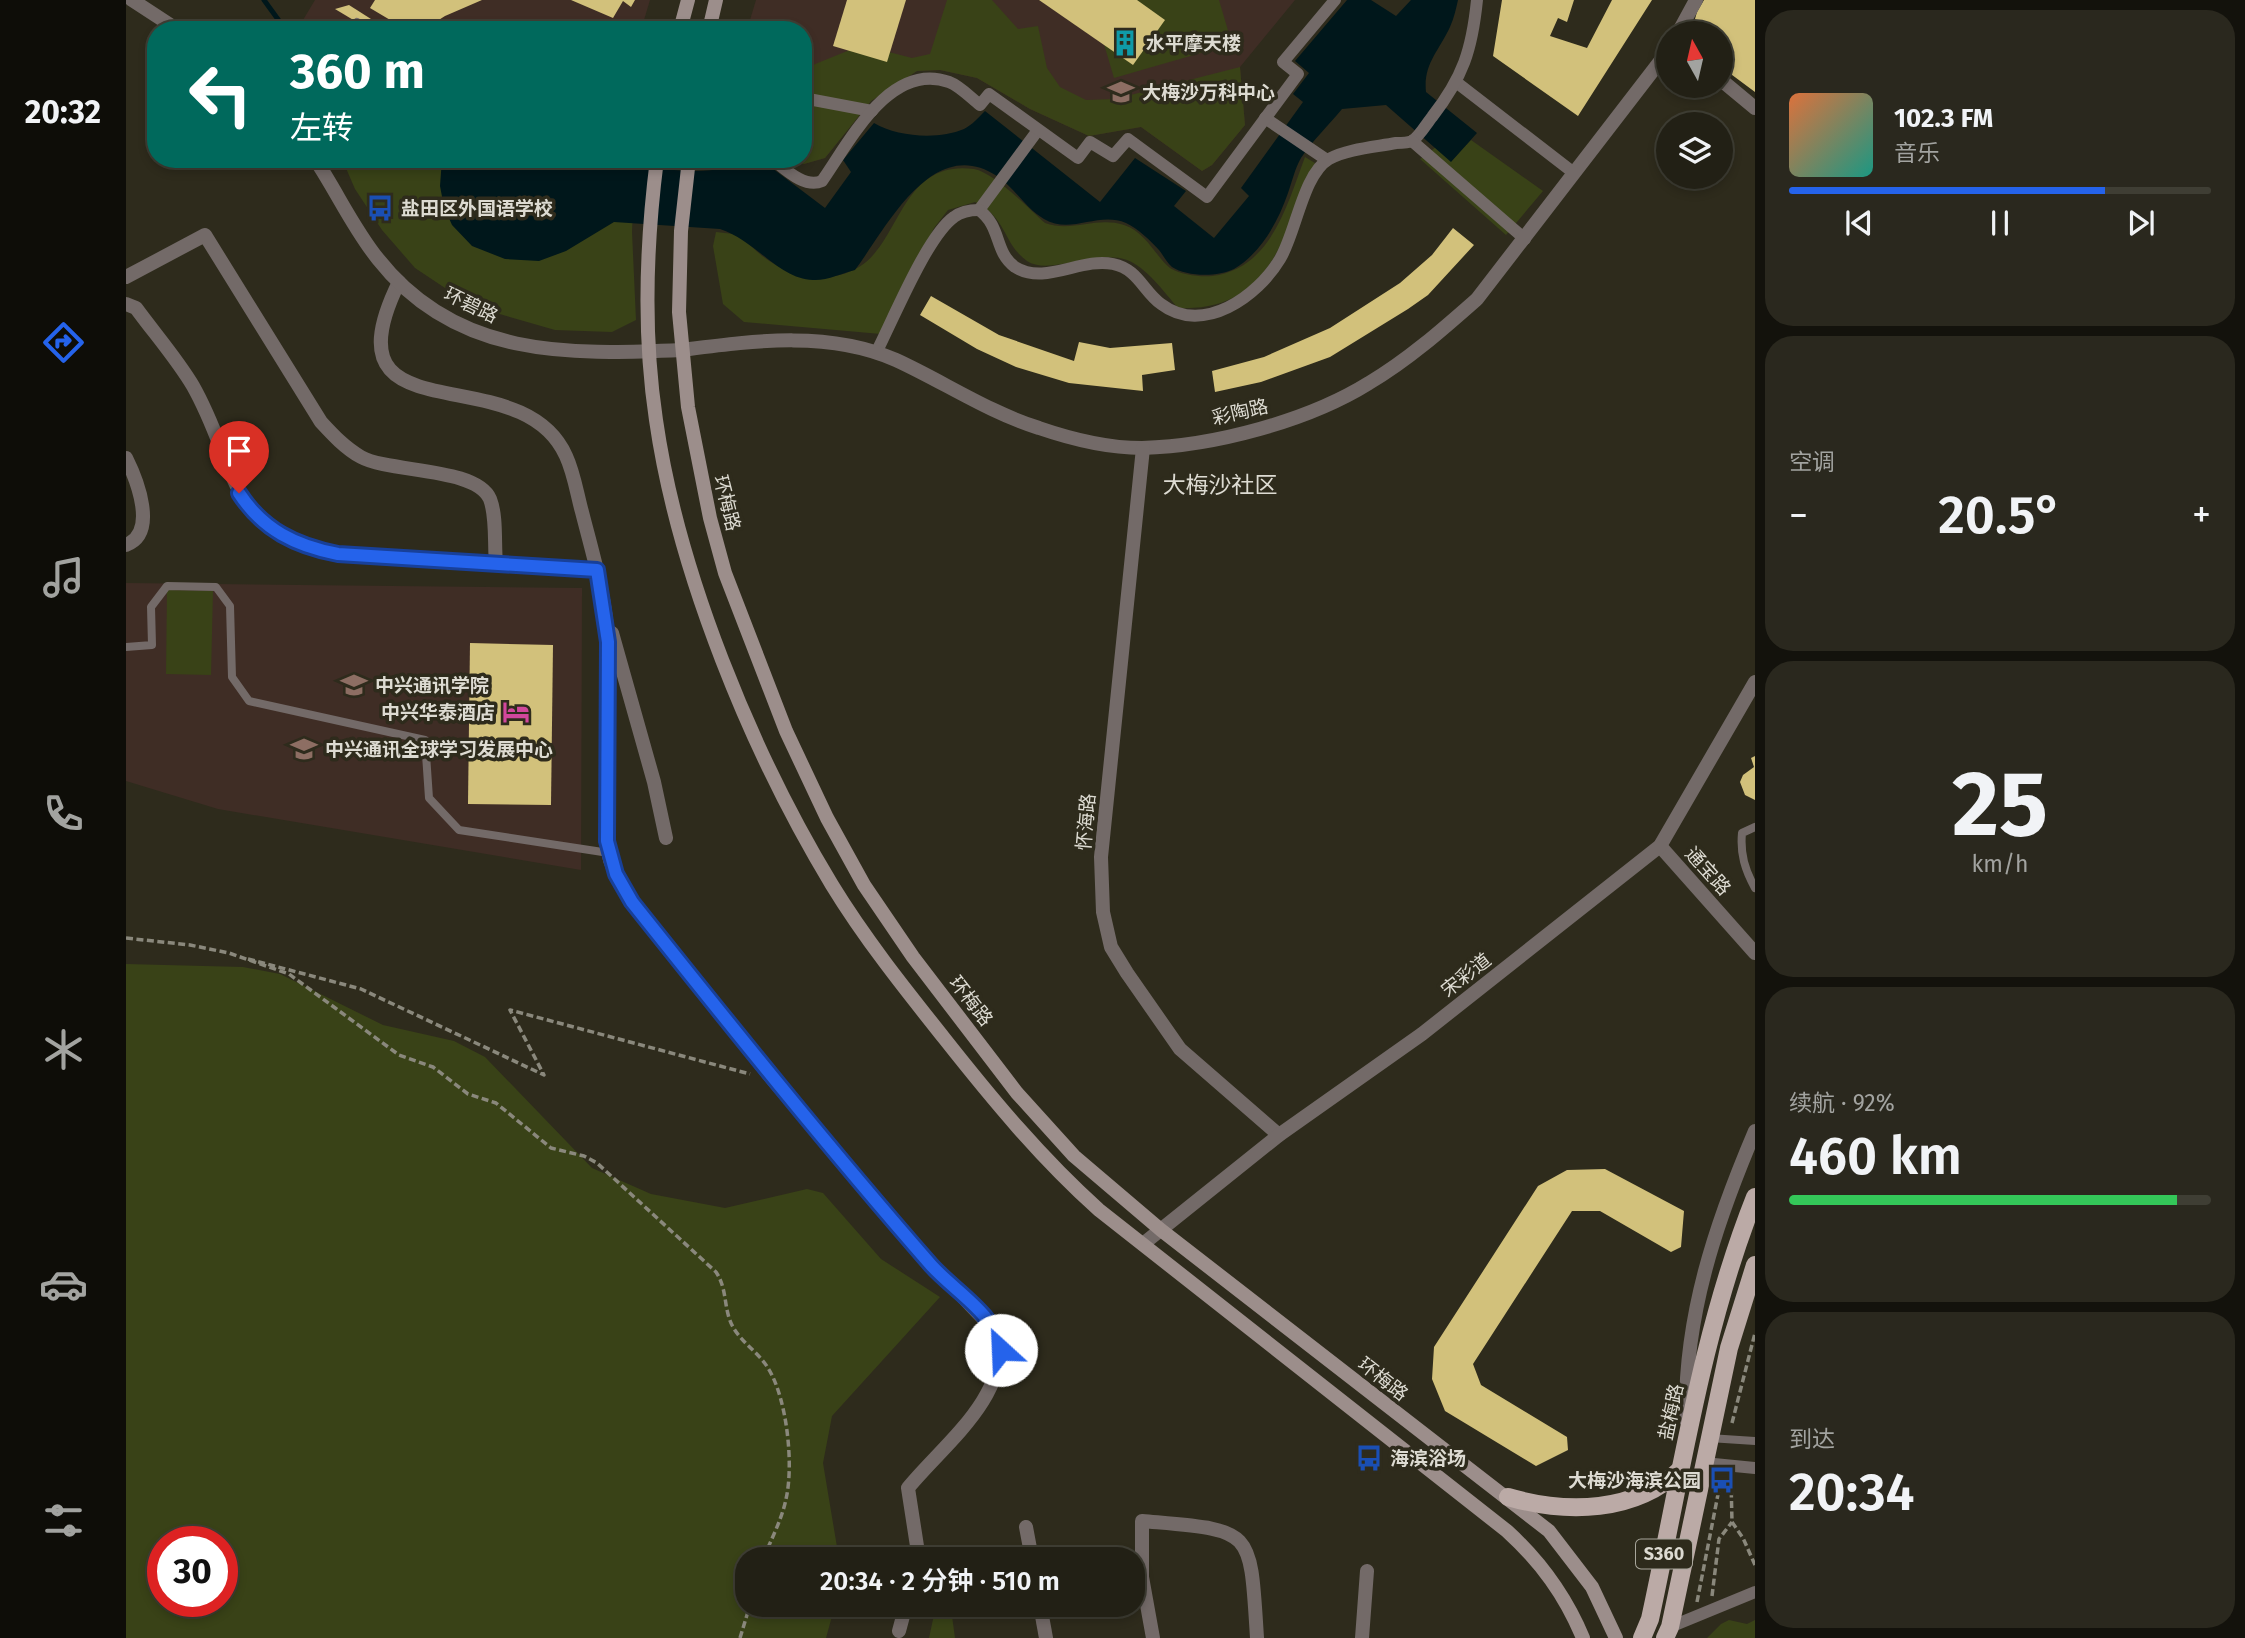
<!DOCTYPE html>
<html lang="zh">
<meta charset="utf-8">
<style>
:root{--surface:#222015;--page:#2a281e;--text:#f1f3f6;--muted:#a2a3a0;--line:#3f3e34;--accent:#2563eb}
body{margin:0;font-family:"Fira Sans","Noto Sans SC",sans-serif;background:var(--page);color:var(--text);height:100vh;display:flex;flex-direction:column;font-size:26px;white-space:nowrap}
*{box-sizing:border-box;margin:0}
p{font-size:23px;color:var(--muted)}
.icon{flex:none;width:38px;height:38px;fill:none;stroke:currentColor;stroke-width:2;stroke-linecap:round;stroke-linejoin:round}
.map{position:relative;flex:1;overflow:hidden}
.side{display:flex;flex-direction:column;gap:10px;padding:10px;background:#13120c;width:490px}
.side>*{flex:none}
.guide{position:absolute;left:21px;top:21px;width:665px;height:147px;border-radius:28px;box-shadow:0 4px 10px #0003,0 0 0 2px var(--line);background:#00695c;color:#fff;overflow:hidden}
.needle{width:46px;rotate:352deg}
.tools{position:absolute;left:1530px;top:21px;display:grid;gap:14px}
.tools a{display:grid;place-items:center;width:77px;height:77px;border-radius:50%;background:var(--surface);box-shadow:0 4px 10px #0003,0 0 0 2px var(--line);font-size:35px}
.speed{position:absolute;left:21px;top:1526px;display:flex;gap:14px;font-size:35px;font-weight:700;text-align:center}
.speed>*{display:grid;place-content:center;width:91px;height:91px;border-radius:50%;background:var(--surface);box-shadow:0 4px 10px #0003,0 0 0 2px var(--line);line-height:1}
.speed .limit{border:10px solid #d22;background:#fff;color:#111}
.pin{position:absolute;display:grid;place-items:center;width:60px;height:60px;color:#fff;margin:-72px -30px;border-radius:50% 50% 50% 0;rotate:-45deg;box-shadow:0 0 7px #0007}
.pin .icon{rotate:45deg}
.me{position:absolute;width:77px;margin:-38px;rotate:335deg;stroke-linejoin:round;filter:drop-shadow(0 0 5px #0008)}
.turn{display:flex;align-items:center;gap:24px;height:147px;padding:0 28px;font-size:32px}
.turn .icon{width:91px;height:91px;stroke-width:2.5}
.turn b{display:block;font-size:49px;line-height:60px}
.big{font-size:52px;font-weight:600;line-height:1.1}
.side .widget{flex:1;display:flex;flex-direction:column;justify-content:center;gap:10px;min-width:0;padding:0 24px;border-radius:28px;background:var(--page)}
.side .dial{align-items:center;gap:0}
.dial b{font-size:91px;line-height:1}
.song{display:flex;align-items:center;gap:21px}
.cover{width:84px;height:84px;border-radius:10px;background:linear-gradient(135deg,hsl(20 70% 55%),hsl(170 70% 35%))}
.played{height:7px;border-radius:4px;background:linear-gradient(90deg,var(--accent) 75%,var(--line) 75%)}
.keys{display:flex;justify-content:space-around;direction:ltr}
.heat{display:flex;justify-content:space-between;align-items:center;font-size:38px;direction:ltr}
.charge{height:10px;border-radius:5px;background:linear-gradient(90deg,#34c759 92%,var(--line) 0)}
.trip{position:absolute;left:609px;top:1547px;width:410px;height:70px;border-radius:28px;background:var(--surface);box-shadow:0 4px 10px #0003,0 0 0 2px var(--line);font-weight:600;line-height:70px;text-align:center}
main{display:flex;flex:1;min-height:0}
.tab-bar{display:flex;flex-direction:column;width:126px;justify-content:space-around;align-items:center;background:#0e0d08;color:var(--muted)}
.tab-bar .icon{width:49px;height:49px}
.tab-bar .current{color:var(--accent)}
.tab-bar b{font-size:32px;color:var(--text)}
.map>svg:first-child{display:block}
.education{fill:#3f2d25}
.green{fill:#394217;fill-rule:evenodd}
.water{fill:#00171b}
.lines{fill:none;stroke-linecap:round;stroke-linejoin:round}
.stream{stroke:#00171b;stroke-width:5}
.building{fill:#d2c17b}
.path{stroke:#8a887c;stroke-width:3.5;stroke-dasharray:7 3.5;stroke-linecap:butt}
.service{stroke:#736a68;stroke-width:8}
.pedestrian{stroke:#736a68;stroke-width:12}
.minor{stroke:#736a68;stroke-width:14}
.tertiary{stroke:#736a68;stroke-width:14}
.secondary{stroke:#9c8e8b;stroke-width:14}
.primary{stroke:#bbaaa6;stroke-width:18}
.route-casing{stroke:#184099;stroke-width:18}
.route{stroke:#2563eb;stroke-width:12}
.labels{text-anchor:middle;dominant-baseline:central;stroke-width:7;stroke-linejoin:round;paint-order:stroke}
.shield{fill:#2e2b1c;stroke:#a8a69b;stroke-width:2}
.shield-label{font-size:18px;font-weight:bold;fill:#dddbd2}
.poi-label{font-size:19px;font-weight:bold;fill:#dddbd2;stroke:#2e2b1c;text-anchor:start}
.street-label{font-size:19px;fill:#dddbd2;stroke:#2e2b1c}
.quarter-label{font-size:23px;fill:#dddbd2;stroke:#2e2b1c}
</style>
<main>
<nav class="tab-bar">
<b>20:32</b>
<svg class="icon current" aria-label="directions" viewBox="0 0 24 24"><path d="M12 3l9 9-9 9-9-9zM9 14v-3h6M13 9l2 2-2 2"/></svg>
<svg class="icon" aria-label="music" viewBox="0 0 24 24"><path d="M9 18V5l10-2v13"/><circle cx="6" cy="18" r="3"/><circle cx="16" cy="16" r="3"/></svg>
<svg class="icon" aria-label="phone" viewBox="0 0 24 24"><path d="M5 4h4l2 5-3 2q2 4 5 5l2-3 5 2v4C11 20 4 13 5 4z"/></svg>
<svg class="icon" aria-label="climate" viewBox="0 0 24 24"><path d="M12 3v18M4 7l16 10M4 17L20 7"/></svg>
<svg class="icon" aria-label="car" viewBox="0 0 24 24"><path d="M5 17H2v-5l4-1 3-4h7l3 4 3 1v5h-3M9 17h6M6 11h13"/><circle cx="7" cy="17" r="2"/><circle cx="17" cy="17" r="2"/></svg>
<svg class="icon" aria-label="filters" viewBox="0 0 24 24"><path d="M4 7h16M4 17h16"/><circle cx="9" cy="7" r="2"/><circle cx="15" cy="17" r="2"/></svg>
</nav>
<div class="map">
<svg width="1629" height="1638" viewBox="0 0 1629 1638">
<rect width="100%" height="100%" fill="#2e2b1c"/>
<!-- education -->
<g class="education">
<path d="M189,0h335l-9,30h-52l-45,-10 -38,2 -44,8h-165z"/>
<path d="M630,0h539l-55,67 5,58 -33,40 -10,6 -61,-44 -52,9 -59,-27 -53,-31 -37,-8 -23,1 -46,30 -46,57 -21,6 -12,-3 -2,-2h13v-129h-56z"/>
<path d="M0,583l456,5 -1,282 -363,-61 -92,-28z"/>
</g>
<!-- green -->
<g class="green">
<path d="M821,0h45l26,29 20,-3 9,42 13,19 26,13 29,-1 125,-32 5,58 -33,40 -10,6 -61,-44 -52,9 -59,-27 -53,-31 -37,-8 -23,1 -46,30 -46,57 -21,6 -14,-5h13v-90l59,-24 50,13 18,-4z"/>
<path d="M992,0h101l13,44 -118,34 -21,-71z"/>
<path d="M418,20l45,10h-127l44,-8z"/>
<path d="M1345,140l72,51 -37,44 -86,-76 16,-12 15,14z"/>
<path d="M1179,157l10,6c-30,69 -44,150 -137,145 -13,-15 -32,-41 -51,-48 -31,-11 -78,16 -100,1 -24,-17 -20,-44 -52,-59l-27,8 -14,18 -53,106 -137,-12 -21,-18 -10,-58 3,-14 26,3c25,35 77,56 117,32 42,-25 42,-108 115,-98 21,4 54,39 71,54 27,10 51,-7 79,2 22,7 32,32 46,43 11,7 30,9 42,8 59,-7 75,-71 93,-119z"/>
<path d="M216,159h293l-3,73 4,88 -24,12 -57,-2 -83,-24 -57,-38 -33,-38 -27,-41z"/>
<path d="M41,590l46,1 -2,84 -45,-1z"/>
<path d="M0,964l117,3 37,7 103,51 71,16 31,16 107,111 59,26 74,14 82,-19 16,4 58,66 59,38 -108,119 -9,47 16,96h-92v46h88l-9,33h-700zM37,1542h59v59h-59z"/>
<path d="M809,1610l17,6 3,22h-26z"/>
<path d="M1603,1620l18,4 8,-4v18h-48l14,-14z"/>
</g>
<!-- water -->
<path class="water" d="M1221,0h24l25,16 15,-16h47c-2,9 -4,18 -8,27 -11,24 -27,37 -24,65l51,41 -26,29 -65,-57 -44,4c-13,16 -30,32 -41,49 -6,10 -9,24 -13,35 -10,29 -27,60 -54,76 -16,8 -47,8 -62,-2 -5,-4 -9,-12 -13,-17 -8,-9 -22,-22 -33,-27 -28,-12 -55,12 -82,-4 -19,-11 -29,-31 -47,-43 -65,-43 -111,53 -142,94 -12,3 -29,11 -42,10 -34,-1 -58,-40 -93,-51l-106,-7 -48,29 -27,10 -34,-2 -33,-13 -20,-21 -8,-18 -4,-21 2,-27h179l11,8c29,1 91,12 112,-8h16l65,49 26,-36 -8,-12 31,-37c24,14 64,17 90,6 8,-4 15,-12 21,-18l115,91 35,-44 51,33 -12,15 40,32 35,-42 -8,-8 62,-86 -10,-8 16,-21 -14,-12z"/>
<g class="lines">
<!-- stream -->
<path class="stream" d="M138,0l21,29"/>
</g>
<!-- building -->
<g class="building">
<path d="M249,0h107l-37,16 -22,14h-16l-37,-22z"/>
<path d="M445,0h64l-4,7 -8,-6 -10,17z"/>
<path d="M721,0h59l-19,62 -54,-16z"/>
<path d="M913,0h98l28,20 -32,45z"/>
<path d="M1376,0h72l-7,22 -9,-4 -8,18 37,12 25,-48h40l-74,116 -85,-60z"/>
<path d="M1578,0h51v92l-35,-26v-33h-29l6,-21z"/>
<path d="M223,5l33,21 -2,4h-10l-35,-21z"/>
<path d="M1327,228l21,17 -46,50 -20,14 -78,48 -69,25 -46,10 -3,-21 52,-14 66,-29 70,-45 32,-28z"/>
<path d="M805,296l68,39 75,26 5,-19 31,6 62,-5 3,27 -33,5 1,16 -74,-8 -53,-16 -39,-18 -57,-34z"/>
<path d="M344,643l83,2 -2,160 -83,-1z"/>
<path d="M1629,756v44l-10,-5 -5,-13 3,-7 11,-8 -3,-9z"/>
<path d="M1479,1169l79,42 -3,36 -10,5 -71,-41h-28l-99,153 8,21 86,52 1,13 -32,16 -91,-55 -13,-32 2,-32 104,-161 29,-16z"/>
</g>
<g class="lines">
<!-- path -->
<g class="path">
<path d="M0,938l64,7 39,8 60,21 110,81 34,12 35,27 28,9 55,45 33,8 13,7 119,109c12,18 7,37 17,55 9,16 26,26 35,41 19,30 26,97 18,131 -4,20 -15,41 -23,60"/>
<path d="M122,959l113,30 183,86 -34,-65 240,64"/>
<path d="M1606,1423l23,-90"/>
<path d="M1605,1480l1,42 11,16 12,27"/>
<path d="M1586,1596l7,-57 13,-17"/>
<path d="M1571,1602l24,-123"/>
<path d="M614,1638l10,-33"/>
</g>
<!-- service -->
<g class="service">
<path d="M226,30l5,-8"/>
<path d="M0,647l26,-2 -1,-38 16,-21 49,1 14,19 2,71 17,24 176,39 4,58 30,32 150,23"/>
<path d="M1629,827l-13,6c-2,21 3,37 13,55"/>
<path d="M1583,1438l46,3"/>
</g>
<!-- pedestrian -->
<g class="pedestrian">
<path d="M1330,82l118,91"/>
<path d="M677,98l69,13"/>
<path d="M1139,118l62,42"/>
<path d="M912,130l-59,80c23,17 15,42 36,57 30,19 66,-10 98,-3 25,5 30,27 48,40 42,32 97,-8 119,-45 16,-26 23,-85 49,-100 18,-10 46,-12 67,-16 4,0 12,0 16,-2 7,-4 15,-18 20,-24 31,-40 40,-67 45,-117"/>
<path d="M1286,141l113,98"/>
<path d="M646,159c13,10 33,30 50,22 28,-40 68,-120 127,-99 11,4 22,16 31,23l9,-11 89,64 12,-16 23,14 15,-17 79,58 91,-123 -15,-12 52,-62"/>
<path d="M750,353c17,-33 51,-117 78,-136 8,-6 16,-7 25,-7"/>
<path d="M1578,1463l51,5"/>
<path d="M1544,1627l85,-35"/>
</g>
<!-- minor -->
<g class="minor">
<path d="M1552,33l18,-33"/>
<path d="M1594,79l35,29"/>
<path d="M0,277l79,-42 116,187c12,13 24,26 40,35 29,16 115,10 129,42 7,18 4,45 6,64"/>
<path d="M273,282c-79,161 121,71 167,174 8,17 11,38 16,56 11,43 24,85 26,130 2,49 -1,99 -1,149 0,22 -3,47 3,69 5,15 14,28 22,42l141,178 161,187 65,68c9,63 -55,109 -91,153l11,71"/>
<path d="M0,304l10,4c19,26 41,51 57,78 46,81 32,147 144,168l260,16"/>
<path d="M556,350c70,-9 147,-20 214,10 48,22 92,52 143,68 32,11 69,20 103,20 72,-2 166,-27 227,-65 39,-23 74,-54 108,-84l191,-248"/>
<path d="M1017,448l-42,409 2,55 8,35 16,26 53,76 99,86"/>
<path d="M0,458c11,22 32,75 0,87"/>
<path d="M486,633l42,149 12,56"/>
<path d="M1534,846l95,107"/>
<path d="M1017,1244l136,-109 143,-101 238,-188 95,-164"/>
<path d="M1560,1420c-2,-103 29,-195 69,-289"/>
<path d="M900,1527l6,32"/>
<path d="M914,1605l6,33"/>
<path d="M773,1631l7,-26"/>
<path d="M1027,1638l-11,-61v-56c112,10 108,4 115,117"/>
<path d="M1236,1638l5,-67"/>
</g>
<!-- tertiary -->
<g class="tertiary">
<path d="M6,0l46,30"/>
<path d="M189,159c22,33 38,69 63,100 78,99 190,96 304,91"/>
</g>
<!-- secondary -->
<g class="secondary">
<path d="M554,30l8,-30"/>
<path d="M583,30l7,-30"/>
<path d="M531,159c-11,86 -14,175 -1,261 22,153 96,333 176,465 33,54 73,104 112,153 49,62 97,120 155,172l408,321c34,31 58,64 76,107"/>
<path d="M563,159l-8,72 -2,81 9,95 22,111 15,55 61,158 41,87 37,67 49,72 104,136 57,63 87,74 388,301 43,56 24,51"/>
</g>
<!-- primary -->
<g class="primary">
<path d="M1382,1497c59,17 127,16 173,-28"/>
<path d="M1516,1638l8,-19c31,-142 51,-286 105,-422"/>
<path d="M1539,1638l5,-11 59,-279 26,-83"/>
</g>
</g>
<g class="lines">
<!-- route casing -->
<g class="route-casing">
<path id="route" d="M113,493c24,37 57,53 99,61l259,16 11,72 -1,199 9,33 16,28c98,123 196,245 299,363 23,26 65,49 70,85"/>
</g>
<!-- route -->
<use href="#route" class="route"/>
</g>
<!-- icons -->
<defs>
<g id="building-bare" transform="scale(2.1)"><path d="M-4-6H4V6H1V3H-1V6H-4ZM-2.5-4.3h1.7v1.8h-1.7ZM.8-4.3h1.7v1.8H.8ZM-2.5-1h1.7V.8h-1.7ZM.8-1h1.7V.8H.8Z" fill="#0f9aa8" stroke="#2e2b1c" stroke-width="2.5" paint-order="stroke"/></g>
<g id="school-bare" transform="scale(2.1)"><path d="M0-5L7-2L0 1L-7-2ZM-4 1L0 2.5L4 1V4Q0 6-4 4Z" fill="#8d6e63" stroke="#2e2b1c" stroke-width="2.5" paint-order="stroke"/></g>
<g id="bus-bare" transform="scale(2.1)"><path d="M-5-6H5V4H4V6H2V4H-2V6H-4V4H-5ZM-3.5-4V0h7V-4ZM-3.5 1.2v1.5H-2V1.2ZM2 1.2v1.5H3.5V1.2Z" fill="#1a4fb4" stroke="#2e2b1c" stroke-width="2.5" paint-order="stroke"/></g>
<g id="university-bare" transform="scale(2.1)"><path d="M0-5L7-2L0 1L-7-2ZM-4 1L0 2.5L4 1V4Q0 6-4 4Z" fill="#8d6e63" stroke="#2e2b1c" stroke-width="2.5" paint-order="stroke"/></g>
<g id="hotel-bare" transform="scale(2.1)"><path d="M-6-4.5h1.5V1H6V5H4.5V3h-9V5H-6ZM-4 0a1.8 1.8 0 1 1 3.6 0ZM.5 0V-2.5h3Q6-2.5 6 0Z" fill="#d1479c" stroke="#2e2b1c" stroke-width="2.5" paint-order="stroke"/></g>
</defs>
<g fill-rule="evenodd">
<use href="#building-bare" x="999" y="43"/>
<use href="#school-bare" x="995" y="92"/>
<use href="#bus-bare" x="254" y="208"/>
<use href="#university-bare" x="228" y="685"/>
<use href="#hotel-bare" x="390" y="712"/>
<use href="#university-bare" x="178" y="749"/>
<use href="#bus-bare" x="1243" y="1458"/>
<use href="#bus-bare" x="1596" y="1480"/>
</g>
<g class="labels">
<!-- shield labels -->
<rect class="shield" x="1510" y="1539.5" width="56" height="29" rx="5"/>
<g class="shield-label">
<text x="1538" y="1554">S360</text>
</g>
<!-- poi labels -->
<g class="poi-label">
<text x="1020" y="43">水平摩天楼</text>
<text x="1016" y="92">大梅沙万科中心</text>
<text x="275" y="208">盐田区外国语学校</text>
<text x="249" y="685">中兴通讯学院</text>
<text x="369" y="712" text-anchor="end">中兴华泰酒店</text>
<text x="199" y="749">中兴通讯全球学习发展中心</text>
<text x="1264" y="1458">海滨浴场</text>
<text x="1575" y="1480" text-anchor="end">大梅沙海滨公园</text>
</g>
<!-- street labels -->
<g class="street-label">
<text transform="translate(345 305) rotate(26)">环碧路</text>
<text transform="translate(1114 412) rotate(-13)">彩陶路</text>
<text transform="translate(601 503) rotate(76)">环梅路</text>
<text transform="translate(960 822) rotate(-85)">怀海路</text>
<text transform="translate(1582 871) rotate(48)">通宝路</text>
<text transform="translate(1340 975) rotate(-38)">宋彩道</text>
<text transform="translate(845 1001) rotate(52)">环梅路</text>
<text transform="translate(1257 1379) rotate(38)">环梅路</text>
<text transform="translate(1545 1412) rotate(-78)">盐梅路</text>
</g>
<!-- quarter labels -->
<g class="quarter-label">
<text x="1094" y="485">大梅沙社区</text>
</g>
</g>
</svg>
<div class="tools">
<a><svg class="needle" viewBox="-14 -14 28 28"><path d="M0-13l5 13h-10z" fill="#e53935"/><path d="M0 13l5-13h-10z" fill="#a2a3a0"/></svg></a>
<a><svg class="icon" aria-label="layers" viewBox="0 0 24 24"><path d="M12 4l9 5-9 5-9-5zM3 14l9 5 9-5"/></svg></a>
</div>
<div class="speed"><div class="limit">30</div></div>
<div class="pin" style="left:113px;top:493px;background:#d93025"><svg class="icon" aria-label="arrive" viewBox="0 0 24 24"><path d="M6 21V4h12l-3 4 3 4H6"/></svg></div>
<svg class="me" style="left:875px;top:1350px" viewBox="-20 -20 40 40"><circle r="19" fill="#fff"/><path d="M0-13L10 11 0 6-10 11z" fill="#2563eb"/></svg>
<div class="trip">20:34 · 2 分钟 · 510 m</div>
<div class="guide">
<div class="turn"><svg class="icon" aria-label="left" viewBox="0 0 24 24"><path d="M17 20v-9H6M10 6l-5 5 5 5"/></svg><div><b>360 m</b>左转</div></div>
</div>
</div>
<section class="side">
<div class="widget">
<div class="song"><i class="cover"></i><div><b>102.3 FM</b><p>音乐</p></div></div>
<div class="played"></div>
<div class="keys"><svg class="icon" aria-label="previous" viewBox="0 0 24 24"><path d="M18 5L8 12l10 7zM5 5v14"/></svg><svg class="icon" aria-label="pause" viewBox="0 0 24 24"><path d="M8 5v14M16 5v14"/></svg><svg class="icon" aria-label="next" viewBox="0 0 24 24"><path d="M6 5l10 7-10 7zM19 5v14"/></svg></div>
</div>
<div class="widget"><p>空调</p>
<div class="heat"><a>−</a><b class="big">20.5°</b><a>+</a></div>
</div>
<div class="widget dial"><b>25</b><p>km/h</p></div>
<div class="widget"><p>续航 · 92%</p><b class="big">460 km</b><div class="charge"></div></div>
<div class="widget"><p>到达</p><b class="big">20:34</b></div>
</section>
</main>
